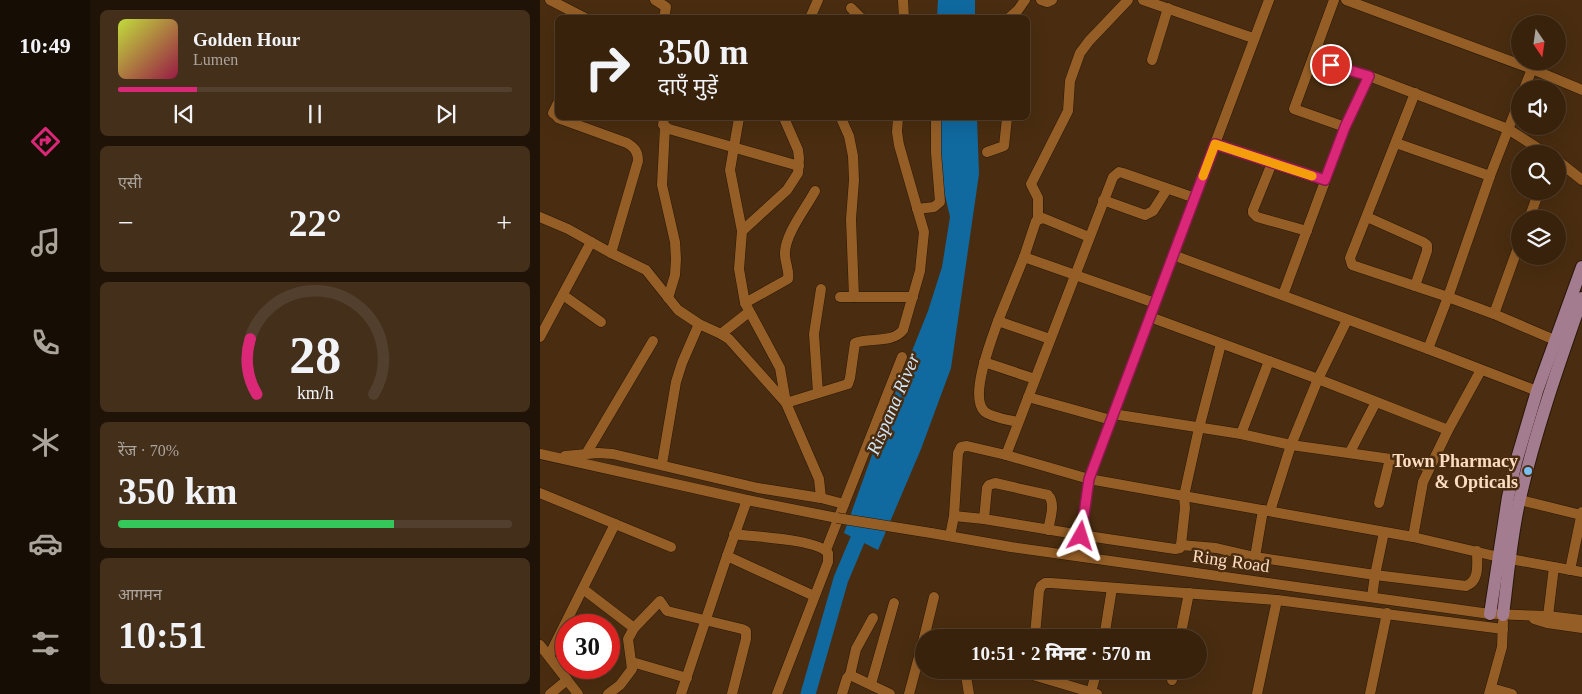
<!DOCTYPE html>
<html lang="hi">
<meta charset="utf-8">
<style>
:root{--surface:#38220c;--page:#432f1a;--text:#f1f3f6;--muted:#aba49d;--line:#523f2d;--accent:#db2777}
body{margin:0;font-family:"Times New Roman","Noto Sans Devanagari",serif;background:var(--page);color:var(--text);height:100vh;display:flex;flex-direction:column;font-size:19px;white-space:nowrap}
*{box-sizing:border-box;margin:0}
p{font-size:16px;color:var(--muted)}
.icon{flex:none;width:28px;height:28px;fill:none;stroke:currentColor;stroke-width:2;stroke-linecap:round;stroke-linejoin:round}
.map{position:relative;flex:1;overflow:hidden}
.details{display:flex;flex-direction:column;gap:10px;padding:10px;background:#1f1307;width:450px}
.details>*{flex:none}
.guide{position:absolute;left:15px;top:15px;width:475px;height:105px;border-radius:8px;box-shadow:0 5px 20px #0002,0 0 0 1px var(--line);background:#38220c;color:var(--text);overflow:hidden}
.needle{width:32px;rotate:167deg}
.tools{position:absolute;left:971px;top:15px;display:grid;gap:10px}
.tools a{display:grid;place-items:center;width:55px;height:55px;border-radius:50%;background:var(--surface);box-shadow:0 5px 20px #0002,0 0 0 1px var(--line);font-size:25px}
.speed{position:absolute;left:15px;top:614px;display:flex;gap:10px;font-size:25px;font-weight:700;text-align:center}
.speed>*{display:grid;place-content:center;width:65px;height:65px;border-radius:50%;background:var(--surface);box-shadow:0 5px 20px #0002,0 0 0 1px var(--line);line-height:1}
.speed .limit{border:8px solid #d22;background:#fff;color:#111}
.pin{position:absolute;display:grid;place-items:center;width:42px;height:42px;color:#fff;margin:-21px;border:2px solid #fff;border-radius:50%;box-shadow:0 1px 5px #0007}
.me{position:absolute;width:55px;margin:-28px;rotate:6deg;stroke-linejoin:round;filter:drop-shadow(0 0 4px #0008)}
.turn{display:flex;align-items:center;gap:18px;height:105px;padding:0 20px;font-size:22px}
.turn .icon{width:65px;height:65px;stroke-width:2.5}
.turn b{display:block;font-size:35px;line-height:42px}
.big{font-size:38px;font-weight:800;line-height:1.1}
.details .widget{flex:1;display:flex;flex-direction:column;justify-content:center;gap:8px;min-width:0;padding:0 18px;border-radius:8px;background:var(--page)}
.details .dial{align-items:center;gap:0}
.dial svg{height:130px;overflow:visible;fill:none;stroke:var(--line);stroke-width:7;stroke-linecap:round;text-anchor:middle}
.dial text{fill:var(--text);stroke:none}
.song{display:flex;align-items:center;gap:15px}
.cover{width:60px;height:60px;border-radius:8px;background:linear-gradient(135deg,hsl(70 70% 55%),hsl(340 70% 35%))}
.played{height:5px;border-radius:2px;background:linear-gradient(90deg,var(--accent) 20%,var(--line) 20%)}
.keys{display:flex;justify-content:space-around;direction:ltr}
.heat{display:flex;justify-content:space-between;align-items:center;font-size:28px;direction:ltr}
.charge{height:8px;border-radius:4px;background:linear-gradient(90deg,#34c759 70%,var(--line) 0)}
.trip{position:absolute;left:375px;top:629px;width:292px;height:50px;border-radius:25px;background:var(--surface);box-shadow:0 5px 20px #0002,0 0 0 1px var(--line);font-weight:800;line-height:50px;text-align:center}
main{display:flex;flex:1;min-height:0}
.tab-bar{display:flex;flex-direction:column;width:90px;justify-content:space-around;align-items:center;background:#160e05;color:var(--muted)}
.tab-bar .icon{width:35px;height:35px}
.tab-bar .current{color:var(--accent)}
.tab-bar b{font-size:22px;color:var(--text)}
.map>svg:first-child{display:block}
.water{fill:#10699f}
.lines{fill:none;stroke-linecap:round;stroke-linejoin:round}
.river{stroke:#10699f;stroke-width:15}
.minor-casing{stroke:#291807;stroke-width:11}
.major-casing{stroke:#291807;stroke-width:14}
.minor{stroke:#955e26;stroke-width:10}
.major{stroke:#a47c90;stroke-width:12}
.minor-bridge-casing{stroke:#291807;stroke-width:11;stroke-linecap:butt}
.minor-bridge{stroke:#955e26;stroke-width:10}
.route-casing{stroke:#8e194d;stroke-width:12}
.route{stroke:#db2777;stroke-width:9}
.slow{stroke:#f59e0b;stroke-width:9}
.poi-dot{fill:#77bff7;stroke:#4a2d10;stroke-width:2}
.labels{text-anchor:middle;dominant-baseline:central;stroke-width:5;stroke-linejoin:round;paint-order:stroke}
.poi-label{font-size:18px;font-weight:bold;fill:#fdddc2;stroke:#4a2d10;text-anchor:end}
.street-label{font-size:18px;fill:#fdddc2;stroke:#4a2d10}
.water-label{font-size:19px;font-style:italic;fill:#d0e6f9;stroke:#4a2d10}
</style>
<main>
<nav class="tab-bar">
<b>10:49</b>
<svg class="icon current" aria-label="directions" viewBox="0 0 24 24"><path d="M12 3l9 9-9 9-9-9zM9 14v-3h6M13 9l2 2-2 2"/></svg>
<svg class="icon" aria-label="music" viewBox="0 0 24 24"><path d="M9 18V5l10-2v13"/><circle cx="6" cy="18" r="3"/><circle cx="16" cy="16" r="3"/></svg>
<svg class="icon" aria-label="phone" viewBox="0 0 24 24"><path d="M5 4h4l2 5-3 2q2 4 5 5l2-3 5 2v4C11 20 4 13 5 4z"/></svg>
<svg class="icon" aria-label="climate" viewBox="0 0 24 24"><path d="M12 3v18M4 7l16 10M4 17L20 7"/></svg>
<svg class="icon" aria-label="car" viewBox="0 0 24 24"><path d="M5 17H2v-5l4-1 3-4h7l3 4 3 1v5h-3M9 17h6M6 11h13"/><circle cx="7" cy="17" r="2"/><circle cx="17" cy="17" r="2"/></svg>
<svg class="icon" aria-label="filters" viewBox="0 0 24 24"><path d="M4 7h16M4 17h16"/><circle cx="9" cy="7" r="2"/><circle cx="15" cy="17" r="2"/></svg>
</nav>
<section class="details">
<div class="widget">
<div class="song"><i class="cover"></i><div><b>Golden Hour</b><p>Lumen</p></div></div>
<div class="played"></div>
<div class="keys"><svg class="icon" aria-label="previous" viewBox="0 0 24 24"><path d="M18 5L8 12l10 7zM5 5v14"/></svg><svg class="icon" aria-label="pause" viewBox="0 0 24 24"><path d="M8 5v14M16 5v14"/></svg><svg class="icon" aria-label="next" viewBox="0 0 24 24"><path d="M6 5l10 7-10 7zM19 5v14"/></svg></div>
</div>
<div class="widget"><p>एसी</p>
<div class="heat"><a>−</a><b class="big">22°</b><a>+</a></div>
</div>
<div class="widget dial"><svg viewBox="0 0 100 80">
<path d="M14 69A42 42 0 1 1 86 69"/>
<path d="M14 69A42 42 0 0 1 10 35" stroke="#db2777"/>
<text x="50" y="56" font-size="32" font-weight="700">28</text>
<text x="50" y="72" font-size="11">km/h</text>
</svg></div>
<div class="widget"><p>रेंज · 70%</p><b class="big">350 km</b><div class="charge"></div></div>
<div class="widget"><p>आगमन</p><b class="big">10:51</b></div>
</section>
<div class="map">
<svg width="1042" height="694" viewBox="0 0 1042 694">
<rect width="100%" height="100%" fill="#4a2d10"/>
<!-- water -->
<g class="water">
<path d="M398,0h37v17h-38z"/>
<path d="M398,118h39l2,56 -28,194 -30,81 -43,101 -34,-17 42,-117 42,-105 14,-44 8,-50 -11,-48z"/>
</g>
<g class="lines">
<!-- river -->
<path class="river" d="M268,694l33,-115 24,-57"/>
<!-- minor casing -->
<g class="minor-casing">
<g id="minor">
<path d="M10,0l35,18"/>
<path d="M115,0l11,7 -2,11"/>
<path d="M363,0l1,18"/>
<path d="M501,0l6,2 5,-2"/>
<path d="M603,0l110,38"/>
<path d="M794,0l-40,109 51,18"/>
<path d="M806,0l186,69 50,21"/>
<path d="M311,8l10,10"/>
<path d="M270,18l8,-18"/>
<path d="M469,18l9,-8 7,-10"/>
<path d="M612,60l16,-52"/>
<path d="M773,60l56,16 139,53 39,25"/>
<path d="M984,89l8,-20"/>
<path d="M875,93l-65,165 2,7 96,32 -20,52"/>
<path d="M18,103l-5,10 5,4"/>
<path d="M18,118l69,25c8,5 11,9 11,18l-27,92"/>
<path d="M124,118l-1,7 6,4 130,37"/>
<path d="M199,118l-9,52 12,61"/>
<path d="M244,118l14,32 1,8 -1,15 -11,17 -45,41 -3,38 6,34 35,65 6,35 33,76 2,19"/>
<path d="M301,118l8,18 4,20 1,24 -3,39 3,78"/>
<path d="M125,127l-3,58 13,57 1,17 -1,16 -7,23"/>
<path d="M856,143l94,33"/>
<path d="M675,144l110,37"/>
<path d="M447,152l17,-6 3,-28"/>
<path d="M1018,161l24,19"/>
<path d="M732,163l-19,47v3l4,4 50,14"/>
<path d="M563,200l42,15 8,-4 14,-22"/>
<path d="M377,209l17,-2 6,-5 -4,-50v-34"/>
<path d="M0,217l28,12 43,24 35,17 32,40 21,14 22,10 8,5 57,64 62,-19 2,-6 5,-35c14,-6 37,1 48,-13l17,-59 4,-39 -25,-87 -2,-13 1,-14"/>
<path d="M827,217l56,25 4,3v6l-12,35"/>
<path d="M498,219v-21l-7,-14 37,-73 2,-30 10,-28 9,-12 39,-41"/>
<path d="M989,219l10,-28"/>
<path d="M980,242l-26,72 63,27"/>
<path d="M633,255l255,94 109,42"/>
<path d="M484,257l131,46"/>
<path d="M23,295l38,27"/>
<path d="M743,295l62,-168 24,-51"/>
<path d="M300,297h73"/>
<path d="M205,303l43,-24c2,-8 -4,-18 -3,-27 1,-19 21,-44 30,-61"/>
<path d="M954,314l-46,-17 42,-121 30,-77"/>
<path d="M610,317l168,62 130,51"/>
<path d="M458,321l26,-64 12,-36 7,-3 46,19"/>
<path d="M181,334l28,-22"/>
<path d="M0,337l51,-95"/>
<path d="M444,362l51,17"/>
<path d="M278,393l-4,-59 7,-45"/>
<path d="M488,397l83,23"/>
<path d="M573,414l128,20 50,11 107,15 32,7"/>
<path d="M477,422c-8,-2 -27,-5 -33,-11 -15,-15 8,-73 14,-90l52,18"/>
<path d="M701,434l28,-73"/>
<path d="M810,452l26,-50"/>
<path d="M0,454l207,46 90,18"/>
<path d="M46,454l67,-113"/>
<path d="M466,455l107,-278 6,-5 4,1 72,25"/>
<path d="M25,456l33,-3 15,1 145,34 63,10 23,6"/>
<path d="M122,464l14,-82 6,-19 17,-39"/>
<path d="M0,493l131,54"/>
<path d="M980,500l61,15"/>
<path d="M839,503l11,-44"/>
<path d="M723,510l-8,47 -39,-9 -35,-3 -1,3 -5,1 -94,-14 8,-56 180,-479"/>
<path d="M730,511l21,-66 27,-66 29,-59"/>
<path d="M414,516l30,3"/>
<path d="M508,530c2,-11 8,-27 0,-35l-53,-12 -6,2 -2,3 -3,31 97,16 -2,21"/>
<path d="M391,533l80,14 479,67 58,2 34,4"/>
<path d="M194,534c20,3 83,5 94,19v9l-51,132"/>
<path d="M410,536l4,-20 4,-63 3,-6 6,-1 39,9 83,24 324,58 86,20 83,15"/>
<path d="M873,537l10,-55 25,-52 33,-60"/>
<path d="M641,545l4,-37 -1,-12 15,-68 22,-84"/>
<path d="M286,550l76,-193"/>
<path d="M187,556l87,40"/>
<path d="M715,557l120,18 91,11c14,-5 11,-22 11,-35"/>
<path d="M1030,570l12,-58"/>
<path d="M43,589l51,39"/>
<path d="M832,597l3,-22 9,-43"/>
<path d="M1008,616l6,-49"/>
<path d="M994,619l13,4 35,5"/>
<path d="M495,635l4,-44 2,-5 4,-3h6l226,17 226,29"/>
<path d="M384,638l10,-41"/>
<path d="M564,638l8,-50"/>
<path d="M640,638l9,-45"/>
<path d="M0,645l38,49"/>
<path d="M9,656l66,-132"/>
<path d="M92,662l55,16"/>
<path d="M425,670l4,24"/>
<path d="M310,675l6,-26 17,-31"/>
<path d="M493,675l64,19"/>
<path d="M632,680l2,-10"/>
<path d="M331,684l23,-81"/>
<path d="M951,688l21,6"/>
<path d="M551,692l6,-22"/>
<path d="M10,694l17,-14"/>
<path d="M68,694l12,-9 12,-16 -4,-30 6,-11 26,-27 7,10 75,18 4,2v8l-14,55"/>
<path d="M141,694l46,-138 20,-56"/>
<path d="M302,694l5,-16 3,-3 40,19"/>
<path d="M369,694l15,-56"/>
<path d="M717,694l20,-94"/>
<path d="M830,694l17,-81"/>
<path d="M949,694l13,-47 1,-25"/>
</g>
</g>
<!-- major casing -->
<g class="major-casing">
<g id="major">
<path d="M950,614l18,-117 8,-35 21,-71 45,-124"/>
<path d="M963,615c5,-39 8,-79 17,-117 16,-69 39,-134 62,-200"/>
</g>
</g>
<!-- minor -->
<use href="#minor" class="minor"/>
<!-- major -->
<use href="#major" class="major"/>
<!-- minor-bridge casing -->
<g class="minor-bridge-casing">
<path id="minor-bridge" d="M297,518l94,15"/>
</g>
<!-- minor-bridge -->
<use href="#minor-bridge" class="minor-bridge"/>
</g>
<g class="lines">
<!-- route casing -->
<g class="route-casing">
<path id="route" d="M541,536l8,-57 126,-335 110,36 20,-53 24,-51 -38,-11"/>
</g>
<!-- route -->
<use href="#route" class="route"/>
<!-- slow -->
<path class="slow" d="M663,176l12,-32 97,32"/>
</g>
<!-- markers -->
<circle class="poi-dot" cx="988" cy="471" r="5"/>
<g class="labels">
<!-- poi labels -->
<g class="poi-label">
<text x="978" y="461">Town Pharmacy<tspan x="978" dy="21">&amp; Opticals</tspan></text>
</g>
<!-- street labels -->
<g class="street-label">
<text transform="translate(691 561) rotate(8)">Ring Road</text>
</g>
<!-- water labels -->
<g class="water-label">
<text transform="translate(353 404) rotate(-67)">Rispana River</text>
</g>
</g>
</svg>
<div class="tools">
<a><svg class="needle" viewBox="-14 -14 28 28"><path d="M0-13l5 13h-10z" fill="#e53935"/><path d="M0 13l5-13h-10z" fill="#aba49d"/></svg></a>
<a><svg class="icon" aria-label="sound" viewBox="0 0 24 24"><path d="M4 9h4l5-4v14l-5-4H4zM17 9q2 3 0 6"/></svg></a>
<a><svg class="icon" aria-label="search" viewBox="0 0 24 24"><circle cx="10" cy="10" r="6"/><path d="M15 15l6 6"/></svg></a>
<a><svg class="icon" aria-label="layers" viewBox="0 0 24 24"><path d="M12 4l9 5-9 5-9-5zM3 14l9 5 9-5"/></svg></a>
</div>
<div class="speed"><div class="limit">30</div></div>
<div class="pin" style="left:791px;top:65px;background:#d93025"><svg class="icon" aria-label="arrive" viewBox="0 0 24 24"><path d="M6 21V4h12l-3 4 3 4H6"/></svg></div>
<svg class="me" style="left:541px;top:536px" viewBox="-20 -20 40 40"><path d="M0-17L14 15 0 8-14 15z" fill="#db2777" stroke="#fff" stroke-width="4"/></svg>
<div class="trip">10:51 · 2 मिनट · 570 m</div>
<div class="guide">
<div class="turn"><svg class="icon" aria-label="right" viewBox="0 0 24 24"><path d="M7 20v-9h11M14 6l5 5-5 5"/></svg><div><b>350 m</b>दाएँ मुड़ें</div></div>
</div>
</div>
</main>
